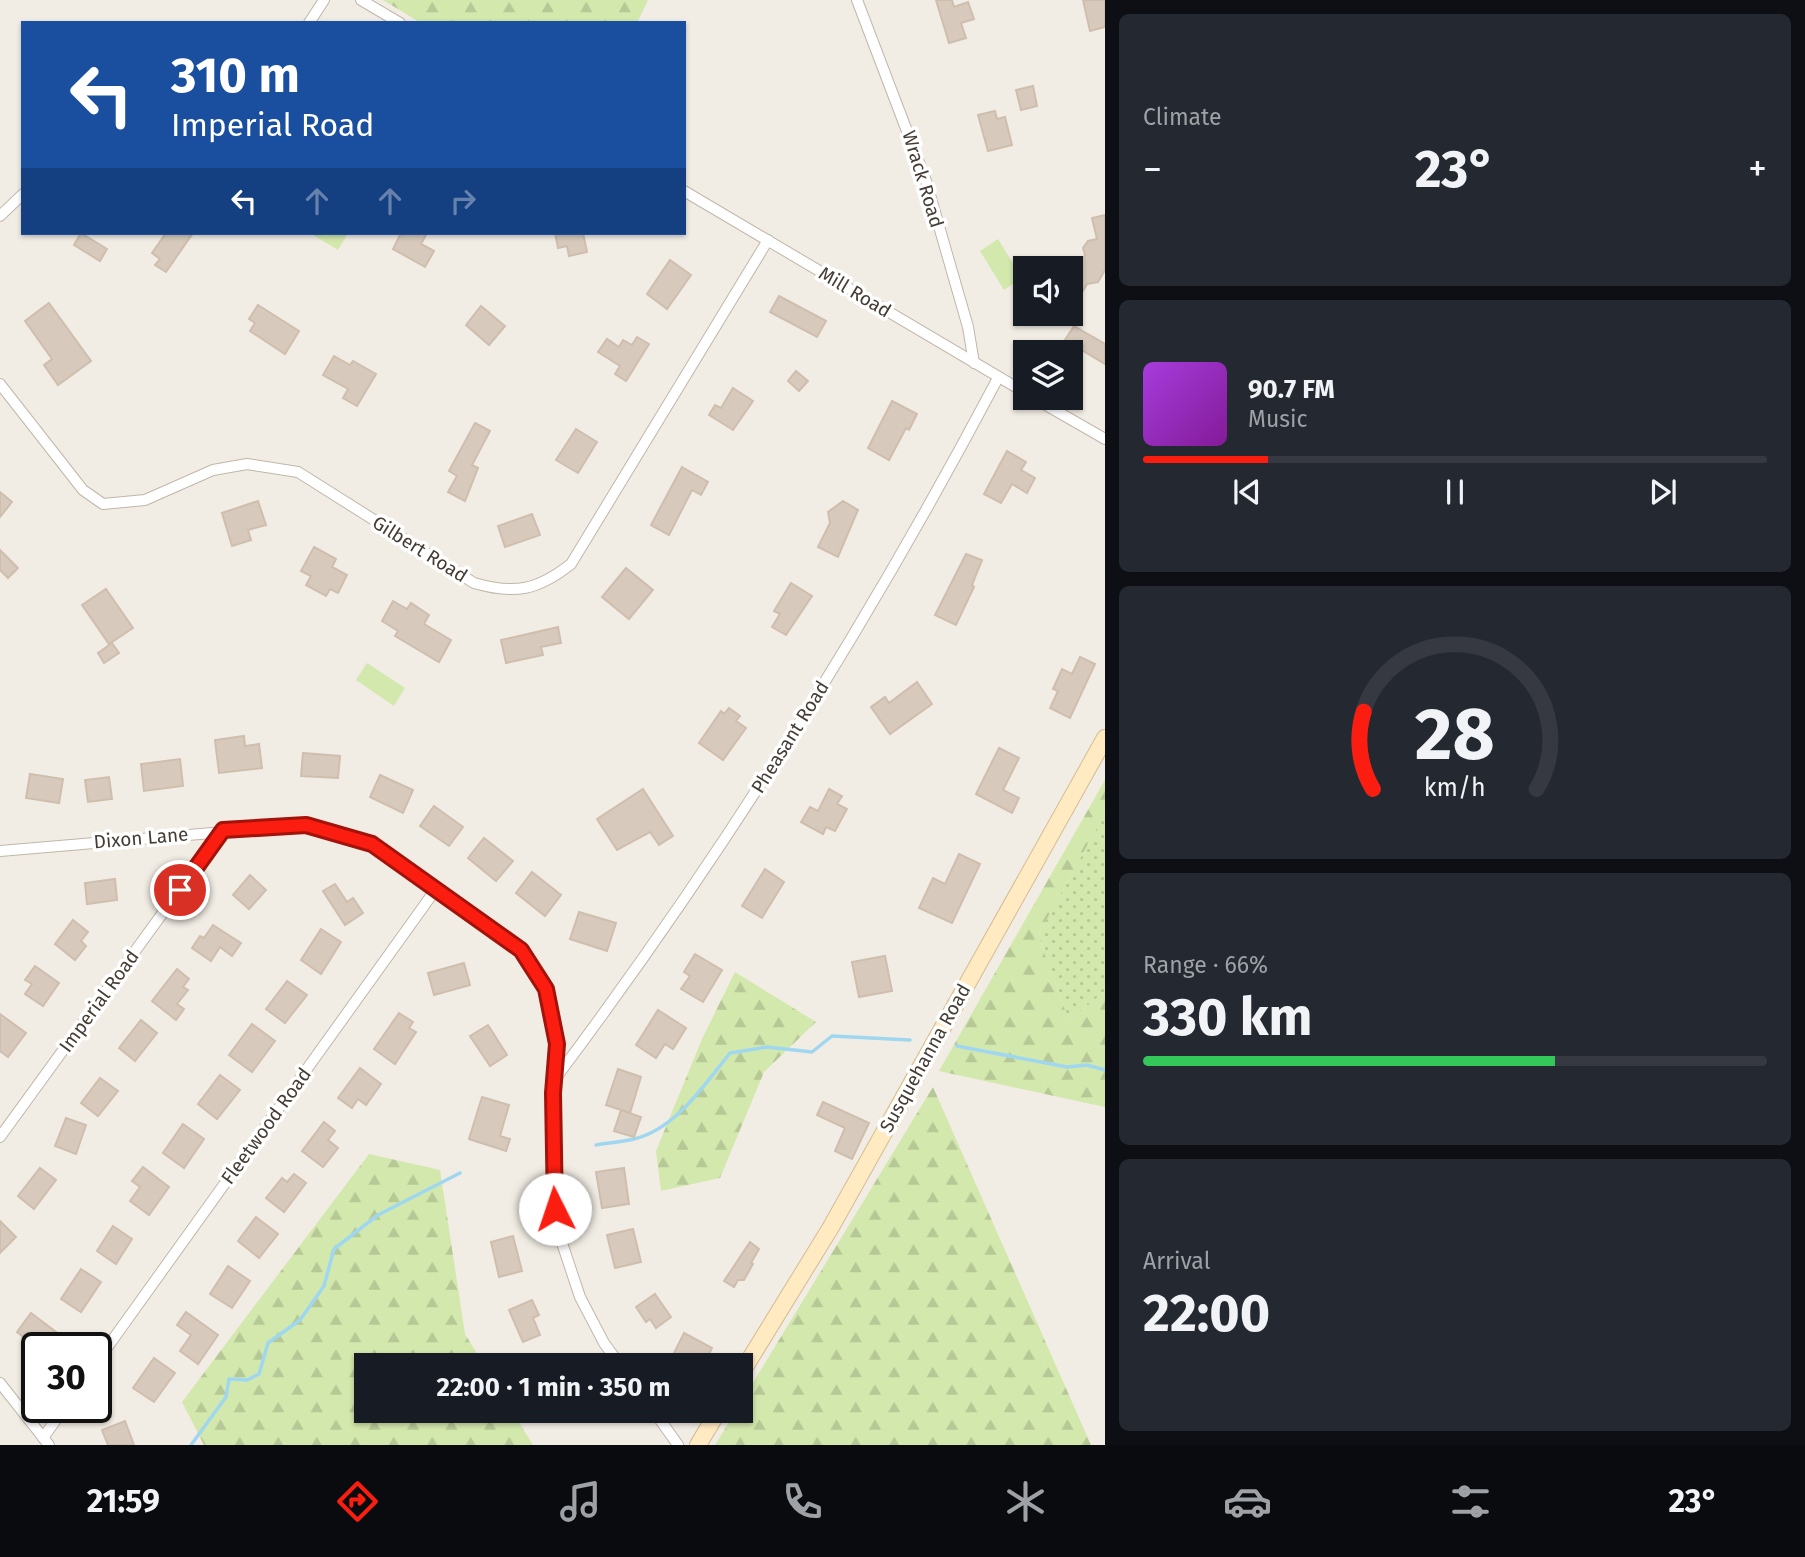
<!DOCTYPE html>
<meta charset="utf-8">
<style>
:root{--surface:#171b24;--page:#242831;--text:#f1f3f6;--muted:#9ea1a6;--line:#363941;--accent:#fc1d11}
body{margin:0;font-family:"Fira Sans",sans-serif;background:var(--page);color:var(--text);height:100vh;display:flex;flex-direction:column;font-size:26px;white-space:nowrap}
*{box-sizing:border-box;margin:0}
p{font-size:23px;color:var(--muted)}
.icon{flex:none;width:38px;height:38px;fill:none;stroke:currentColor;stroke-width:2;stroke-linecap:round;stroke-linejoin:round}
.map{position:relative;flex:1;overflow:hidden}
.side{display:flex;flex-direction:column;gap:14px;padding:14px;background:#0d0f14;width:700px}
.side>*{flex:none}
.hud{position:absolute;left:21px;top:21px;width:665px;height:214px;border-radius:0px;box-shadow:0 2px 5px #0004;background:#1a4fa0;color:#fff;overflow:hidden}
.tools{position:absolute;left:1013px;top:256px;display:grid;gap:14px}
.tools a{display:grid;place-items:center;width:70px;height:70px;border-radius:0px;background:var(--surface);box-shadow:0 2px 5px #0004;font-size:35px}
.speed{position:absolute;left:21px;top:1332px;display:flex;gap:14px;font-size:35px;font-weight:700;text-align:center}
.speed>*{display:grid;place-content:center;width:91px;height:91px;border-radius:50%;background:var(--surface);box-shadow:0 2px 5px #0004;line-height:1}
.speed .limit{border:4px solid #111;border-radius:10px;background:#fff;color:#111}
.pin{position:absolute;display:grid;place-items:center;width:60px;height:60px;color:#fff;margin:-30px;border:4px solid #fff;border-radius:50%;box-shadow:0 2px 7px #0007}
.me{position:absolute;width:77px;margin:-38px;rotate:356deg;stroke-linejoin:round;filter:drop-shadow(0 0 5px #0008)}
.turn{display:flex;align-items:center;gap:24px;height:147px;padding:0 35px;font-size:32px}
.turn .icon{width:91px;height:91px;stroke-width:2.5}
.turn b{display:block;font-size:49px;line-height:60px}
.lanes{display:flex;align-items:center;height:66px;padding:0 35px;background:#0003;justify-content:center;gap:35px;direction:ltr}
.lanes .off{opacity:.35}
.big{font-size:52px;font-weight:700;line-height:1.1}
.side .tile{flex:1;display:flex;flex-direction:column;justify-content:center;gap:10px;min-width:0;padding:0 24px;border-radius:10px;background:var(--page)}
.side .dial{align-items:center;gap:0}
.dial svg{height:182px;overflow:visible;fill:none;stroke:var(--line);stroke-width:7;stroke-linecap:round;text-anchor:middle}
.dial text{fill:var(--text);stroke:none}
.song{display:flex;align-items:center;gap:21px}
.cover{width:84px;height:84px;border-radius:10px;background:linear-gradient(135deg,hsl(280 70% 55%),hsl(290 70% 35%))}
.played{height:7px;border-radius:4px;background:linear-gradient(90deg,var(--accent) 20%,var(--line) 20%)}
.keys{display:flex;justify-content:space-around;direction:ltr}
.heat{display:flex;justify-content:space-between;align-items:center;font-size:38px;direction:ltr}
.charge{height:10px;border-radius:5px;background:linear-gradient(90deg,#34c759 66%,var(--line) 0)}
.trip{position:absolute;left:354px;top:1353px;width:399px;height:70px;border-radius:0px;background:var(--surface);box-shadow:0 2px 5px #0004;font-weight:700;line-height:70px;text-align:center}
.dock{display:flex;height:112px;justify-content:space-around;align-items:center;background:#090b0e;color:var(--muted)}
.dock .icon{width:49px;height:49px}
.dock .on{color:var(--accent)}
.dock b{font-size:32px;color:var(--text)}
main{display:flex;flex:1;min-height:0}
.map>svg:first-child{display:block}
.grass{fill:url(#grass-dots)}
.forest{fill:url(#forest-firs)}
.pitch{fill:#d3e8ac}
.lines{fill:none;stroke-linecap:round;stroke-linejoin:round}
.stream{stroke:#9fd7f1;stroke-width:3.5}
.building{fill:#d7cabd;stroke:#cfbead;stroke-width:2}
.minor-casing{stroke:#c1b6aa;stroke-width:12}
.secondary-casing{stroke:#d3bc93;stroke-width:18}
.minor{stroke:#fff;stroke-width:10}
.secondary{stroke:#ffeac2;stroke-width:16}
.route-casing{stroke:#a4130b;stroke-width:18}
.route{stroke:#fc1d11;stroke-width:12}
.labels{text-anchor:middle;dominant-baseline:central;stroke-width:7;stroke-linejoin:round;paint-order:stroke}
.street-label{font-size:19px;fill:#453c34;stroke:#fff}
</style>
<main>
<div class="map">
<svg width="1105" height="1445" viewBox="0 0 1105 1445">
<defs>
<pattern id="grass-dots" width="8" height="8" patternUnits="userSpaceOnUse" patternTransform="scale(1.75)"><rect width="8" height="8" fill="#d3e8ac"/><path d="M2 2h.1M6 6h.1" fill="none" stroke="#b6c895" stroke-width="1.8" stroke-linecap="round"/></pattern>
<pattern id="forest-firs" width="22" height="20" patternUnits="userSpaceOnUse" patternTransform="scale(1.75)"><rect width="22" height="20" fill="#d3e8ac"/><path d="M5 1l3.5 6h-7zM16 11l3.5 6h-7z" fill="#b6c895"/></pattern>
</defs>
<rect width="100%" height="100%" fill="#f2ede4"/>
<!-- grass -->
<path class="grass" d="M1105,813v178l-36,30 -31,-86z"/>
<!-- forest -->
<g class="forest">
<path d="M383,0h265l-11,23h-216z"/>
<path d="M1105,780v33l-67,122 31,86 36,-30v116l-166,-36z"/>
<path d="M735,972l81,50 -52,50 -44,106 -59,13 -5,-40 46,-112z"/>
<path d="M933,1087l158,358h-376l21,-34 4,-1v-6z"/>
<path d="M369,1154l71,16 25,164 19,31h-118v45l146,1 21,34h-329l-22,-43z"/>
</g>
<!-- pitch -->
<g class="pitch">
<path d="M310,233h38l-10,17z"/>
<path d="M998,239l24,39 -18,12 -24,-39z"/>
<path d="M367,663l38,25 -11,18 -38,-26z"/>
</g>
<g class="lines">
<!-- stream -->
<g class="stream">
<path d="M957,1046l110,21 20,-2 18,5"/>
<path d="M596,1145c12,-2 25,-3 38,-6 42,-10 70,-54 96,-86l37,-6 45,5 20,-16 78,4"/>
<path d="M191,1445l35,-48 3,-18 18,1 12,-6 9,-31 32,-23 24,-34 10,-37 44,-34 82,-42"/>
</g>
</g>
<!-- building -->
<g class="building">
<path d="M936,0h16l2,7 14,-5 6,17 -13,4 5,15 -17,5z"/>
<path d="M1083,0h22v27l-15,4z"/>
<path d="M1033,86l4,20 -16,4 -5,-20z"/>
<path d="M995,111l2,8 8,-2 7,28 -24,6 -10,-36z"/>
<path d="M1105,215v55l-7,12 -11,2 -16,27v-33l14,-23 -2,-7 5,-7 9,-2 -5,-21z"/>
<path d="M81,233l26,16 -7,12 -26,-16z"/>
<path d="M166,233h27l-27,39 -11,-7 5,-6 -8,-6z"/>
<path d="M401,233h26l-6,11 13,7 -9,16 -32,-18z"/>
<path d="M555,233h28l4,19 -18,4 -2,-10 -9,2z"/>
<path d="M670,260l21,15 -24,34 -20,-15z"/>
<path d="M779,296l47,25 -9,16 -47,-25z"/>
<path d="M49,303l42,58 -33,24 -14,-20 8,-6 -27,-38z"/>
<path d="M258,305l41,26 -14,23 -35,-23 5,-8 -6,-4z"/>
<path d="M481,306l24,20 -16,19 -23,-20z"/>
<path d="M1074,326l31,18v20l-40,-24z"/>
<path d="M637,337l12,7 -23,37 -11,-7 5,-8 -22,-14 9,-13 12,8 4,-7 9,5z"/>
<path d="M334,356l16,9 3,-4 23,13 -19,32 -14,-8 5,-9 -25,-14z"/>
<path d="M796,371l12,10 -9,10 -11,-10z"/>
<path d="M733,388l20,13 -20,29 -24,-15 6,-10 6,3z"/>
<path d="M892,401l25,13 -8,16 -3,-2 -17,32 -21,-12z"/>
<path d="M475,423l15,8 -18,34 6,3 -13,33 -17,-9 9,-16 -8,-5z"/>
<path d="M576,429l21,13 -19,31 -22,-13z"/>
<path d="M1007,451l19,11 -5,8 14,8 -8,15 -15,-9 -11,19 -17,-9z"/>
<path d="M682,467l26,15 -7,13 -9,-5 -23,45 -18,-10z"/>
<path d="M0,492l12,10 -12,15z"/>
<path d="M258,501l8,24 -18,5 3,10 -19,6 -10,-33z"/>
<path d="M843,501l15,9 -20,47 -20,-10 12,-24 -2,-11z"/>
<path d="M532,514l8,21 -35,12 -7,-21z"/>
<path d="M314,547l22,12 -4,8 15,8 -9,18 -8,-4 -4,7 -20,-11 5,-9 -10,-5z"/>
<path d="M0,550l18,18 -10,10 -8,-8z"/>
<path d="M966,554l16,6 -10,25 2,2 -18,38 -21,-10z"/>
<path d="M626,568l27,22 -24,29 -27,-22z"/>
<path d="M791,583l21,13 -26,39 -14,-8 8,-13 -6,-3z"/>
<path d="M106,589l27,39 -24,16 -27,-39z"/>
<path d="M393,601l14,8 4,-6 18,12 -5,9 27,16 -12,22 -44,-26 3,-5 -16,-10z"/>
<path d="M558,627l3,16 -20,4 2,8 -37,8 -5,-23z"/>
<path d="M112,643l7,10 -15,10 -6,-10z"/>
<path d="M1080,657l15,7 -25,54 -20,-10 8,-17 -5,-2 9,-20 10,5z"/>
<path d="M917,682l15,22 -42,30 -19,-27 14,-10 4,6z"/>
<path d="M729,708l11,8 -4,5 10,7 -23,32 -24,-17 22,-32 3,3z"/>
<path d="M244,736l1,10 14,-2 3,24 -43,5 -4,-33z"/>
<path d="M999,748l20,10 -16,32 16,8 -7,15 -36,-19z"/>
<path d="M303,753l37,3 -2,22 -37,-2z"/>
<path d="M180,759l3,27 -39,5 -3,-27z"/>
<path d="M30,774l33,5 -4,24 -33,-5z"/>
<path d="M380,775l33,15 -10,23 -33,-16z"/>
<path d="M109,777l3,22 -24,3 -3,-22z"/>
<path d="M643,789l30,47 -14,9 -9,-13 -33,18 -20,-31z"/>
<path d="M829,789l13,7 -5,8 10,5 -12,22 -9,-4 -3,7 -22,-12 9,-15 8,4z"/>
<path d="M434,806l29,21 -14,19 -29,-20z"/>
<path d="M484,838l29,23 -17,20 -28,-23z"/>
<path d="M959,854l21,10 -28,59 -33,-15 14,-30 12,6z"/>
<path d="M765,869l19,13 -22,36 -20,-12z"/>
<path d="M532,872l29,23 -16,21 -29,-23z"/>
<path d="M250,875l16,15 -17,19 -16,-14z"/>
<path d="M115,879l2,21 -30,4 -2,-21z"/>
<path d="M335,884l12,18 6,-4 10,15 -18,12 -22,-34z"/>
<path d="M579,912l37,11 -9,28 -37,-12z"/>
<path d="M73,920l15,12 -7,9 5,5 -11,14 -20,-16z"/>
<path d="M213,925l28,18 -9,13 -12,-9 -9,14 -19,-13 8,-12 4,2z"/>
<path d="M321,929l20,13 -20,32 -20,-14z"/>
<path d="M695,954l27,16 -19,32 -22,-13 9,-13 -6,-4z"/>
<path d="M885,956l7,35 -33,6 -7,-35z"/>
<path d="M464,963l6,22 -36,10 -6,-22z"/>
<path d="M35,966l24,17 -16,23 -18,-12 7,-10 -7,-4z"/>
<path d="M177,969l12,10 -6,8 5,3 -11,14 7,5 -8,11 -24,-19z"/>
<path d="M287,981l20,14 -22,28 -19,-14z"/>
<path d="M658,1010l28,18 -13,21 -8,-5 -9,14 -20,-13z"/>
<path d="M399,1013l14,9 -4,6 7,4 -21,32 -21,-15z"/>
<path d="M0,1014l26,19 -18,24 -8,-6z"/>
<path d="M141,1020l16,13 -22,28 -16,-13z"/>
<path d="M252,1024l23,17 -23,31 -23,-17z"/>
<path d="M488,1025l19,30 -17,11 -20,-30z"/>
<path d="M360,1068l21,16 -15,21 -8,-6 -6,9 -14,-10z"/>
<path d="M618,1069l23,8 -11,36 -24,-8z"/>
<path d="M220,1075l20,15 -23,29 -19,-15z"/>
<path d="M100,1078l18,13 -20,25 -17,-13z"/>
<path d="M482,1097l27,8 -9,31 10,3 -4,12 -37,-12z"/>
<path d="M823,1102l46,21 -17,36 -17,-8 10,-23 -28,-13z"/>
<path d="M621,1110l20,7 -7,20 -20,-6z"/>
<path d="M66,1118l20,7 -10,29 -21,-8z"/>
<path d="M324,1122l11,9 -7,9 10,8 -15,19 -21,-16z"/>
<path d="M183,1124l21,15 -20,29 -21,-15z"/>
<path d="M143,1167l26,20 -20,28 -19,-14 10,-14 -8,-6z"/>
<path d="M40,1168l16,12 -22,29 -16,-13z"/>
<path d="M624,1168l5,36 -27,4 -6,-36z"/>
<path d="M294,1174l12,9 -22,29 -18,-14 16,-20 5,4z"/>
<path d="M256,1217l22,17 -19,24 -21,-17z"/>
<path d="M0,1221l16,16 -16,16z"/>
<path d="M113,1226l19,13 -16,25 -19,-13z"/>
<path d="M633,1229l8,33 -26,6 -8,-33z"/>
<path d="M513,1236l9,35 -23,6 -8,-35z"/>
<path d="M750,1242l9,7 -8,14 2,1 -9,16h-6l-4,7 -10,-6z"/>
<path d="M228,1266l22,15 -18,27 -22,-14z"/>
<path d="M81,1269l20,13 -20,30 -20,-13z"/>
<path d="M655,1294l16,23 -15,11 -6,-9 -4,3 -10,-15z"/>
<path d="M532,1300l7,15 -6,3 7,17 -17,7 -14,-32z"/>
<path d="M186,1312l32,23 -20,29 -18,-13 11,-16 -14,-10z"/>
<path d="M31,1313l29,22 -10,13h-13l-20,-16z"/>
<path d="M684,1333l28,15 -8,17h-27l-7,-4z"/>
<path d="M154,1358l21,15 -21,29 -21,-14z"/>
<path d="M125,1421l9,24h-26l-6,-15z"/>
</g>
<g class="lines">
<!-- minor casing -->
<g class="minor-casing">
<g id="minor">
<path d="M361,0l39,23"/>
<path d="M857,0l69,181 42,146 6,36"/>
<path d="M309,23l15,-23"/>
<path d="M684,191l342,202"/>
<path d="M0,216l23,-22"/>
<path d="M0,384l83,106 20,14 42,-4 68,-30 34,-6 51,8 176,111c41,12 64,7 97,-19l197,-324"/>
<path d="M1032,397l73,42"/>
<path d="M0,851l305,-26 67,19 149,106 25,39 11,55 -5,148 5,36 23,69 24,46 16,22"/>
<path d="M555,1079c166,-221 314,-457 443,-701"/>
<path d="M0,1137l223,-307"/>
<path d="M96,1363l340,-474"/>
<path d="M0,1383l49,62"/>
<path d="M653,1410l25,35"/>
<path d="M43,1438l22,-31"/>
</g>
</g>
<!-- secondary casing -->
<g class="secondary-casing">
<g id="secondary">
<path d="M740,1375l91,-148 274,-489"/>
<path d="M698,1445l21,-35"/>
</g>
</g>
<!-- minor -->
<use href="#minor" class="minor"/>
<!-- secondary -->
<use href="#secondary" class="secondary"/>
</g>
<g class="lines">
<!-- route casing -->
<g class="route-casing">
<path id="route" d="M180,890l43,-60 83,-5 66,19 149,106 25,39 11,55 -4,49 2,116"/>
</g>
<!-- route -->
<use href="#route" class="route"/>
</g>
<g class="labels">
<!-- street labels -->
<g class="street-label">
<text transform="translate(923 179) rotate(73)">Wrack Road</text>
<text transform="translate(855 292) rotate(31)">Mill Road</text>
<text transform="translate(420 549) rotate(32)">Gilbert Road</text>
<text transform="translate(790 737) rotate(-58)">Pheasant Road</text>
<text transform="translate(141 838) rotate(-5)">Dixon Lane</text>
<text transform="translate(99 1001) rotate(-54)">Imperial Road</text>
<text transform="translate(925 1058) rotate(-61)">Susquehanna Road</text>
<text transform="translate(266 1126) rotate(-54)">Fleetwood Road</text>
</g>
</g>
</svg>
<div class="tools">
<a><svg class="icon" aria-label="sound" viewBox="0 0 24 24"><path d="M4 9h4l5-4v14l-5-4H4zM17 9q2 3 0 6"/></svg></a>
<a><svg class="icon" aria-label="layers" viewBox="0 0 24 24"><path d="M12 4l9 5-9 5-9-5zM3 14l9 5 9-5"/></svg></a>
</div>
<div class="speed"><div class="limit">30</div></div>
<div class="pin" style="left:180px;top:890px;background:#d93025"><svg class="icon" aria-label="arrive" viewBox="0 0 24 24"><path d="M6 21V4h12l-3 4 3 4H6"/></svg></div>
<svg class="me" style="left:555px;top:1209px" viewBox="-20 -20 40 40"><circle r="19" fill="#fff"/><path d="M0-13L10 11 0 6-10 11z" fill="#fc1d11"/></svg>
<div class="trip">22:00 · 1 min · 350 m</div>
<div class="hud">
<div class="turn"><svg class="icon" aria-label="left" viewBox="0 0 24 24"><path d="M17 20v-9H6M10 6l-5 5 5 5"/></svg><div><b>310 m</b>Imperial Road</div></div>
<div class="lanes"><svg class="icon" aria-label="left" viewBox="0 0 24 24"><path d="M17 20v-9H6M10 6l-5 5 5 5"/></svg><svg class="icon off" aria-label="ahead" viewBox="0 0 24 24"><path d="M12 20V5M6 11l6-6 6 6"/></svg><svg class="icon off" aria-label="ahead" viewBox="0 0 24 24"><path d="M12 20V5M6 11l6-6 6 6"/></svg><svg class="icon off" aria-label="right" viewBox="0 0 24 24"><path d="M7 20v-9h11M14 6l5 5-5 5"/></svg></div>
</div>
</div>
<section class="side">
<div class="tile"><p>Climate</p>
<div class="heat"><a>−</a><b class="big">23°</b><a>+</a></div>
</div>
<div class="tile">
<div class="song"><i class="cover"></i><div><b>90.7 FM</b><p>Music</p></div></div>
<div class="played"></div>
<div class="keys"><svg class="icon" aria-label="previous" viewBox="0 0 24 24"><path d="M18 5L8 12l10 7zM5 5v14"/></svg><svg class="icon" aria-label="pause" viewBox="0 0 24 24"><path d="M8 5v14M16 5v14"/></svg><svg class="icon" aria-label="next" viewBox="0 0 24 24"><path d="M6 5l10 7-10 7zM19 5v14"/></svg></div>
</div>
<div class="tile dial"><svg viewBox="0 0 100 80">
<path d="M14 69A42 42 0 1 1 86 69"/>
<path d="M14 69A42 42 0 0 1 10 35" stroke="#fc1d11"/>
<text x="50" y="56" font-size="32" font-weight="700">28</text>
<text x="50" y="72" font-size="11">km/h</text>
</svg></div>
<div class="tile"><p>Range · 66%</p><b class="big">330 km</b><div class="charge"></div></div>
<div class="tile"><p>Arrival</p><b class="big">22:00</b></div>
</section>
</main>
<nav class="dock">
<b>21:59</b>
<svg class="icon on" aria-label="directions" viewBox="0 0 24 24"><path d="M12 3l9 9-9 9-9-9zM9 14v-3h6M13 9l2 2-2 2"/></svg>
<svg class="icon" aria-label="music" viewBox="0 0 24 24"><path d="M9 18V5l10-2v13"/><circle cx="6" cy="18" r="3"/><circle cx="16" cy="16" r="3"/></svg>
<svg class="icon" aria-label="phone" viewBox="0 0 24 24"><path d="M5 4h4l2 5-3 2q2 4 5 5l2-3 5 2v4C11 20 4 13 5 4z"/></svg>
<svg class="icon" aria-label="climate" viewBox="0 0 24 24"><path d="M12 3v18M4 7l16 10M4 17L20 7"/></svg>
<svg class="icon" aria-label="car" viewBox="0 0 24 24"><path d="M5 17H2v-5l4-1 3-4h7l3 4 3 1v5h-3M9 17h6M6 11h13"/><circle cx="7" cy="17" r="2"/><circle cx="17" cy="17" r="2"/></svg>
<svg class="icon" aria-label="filters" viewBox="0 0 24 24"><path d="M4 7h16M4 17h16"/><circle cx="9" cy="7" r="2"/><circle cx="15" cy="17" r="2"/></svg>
<b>23°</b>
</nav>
